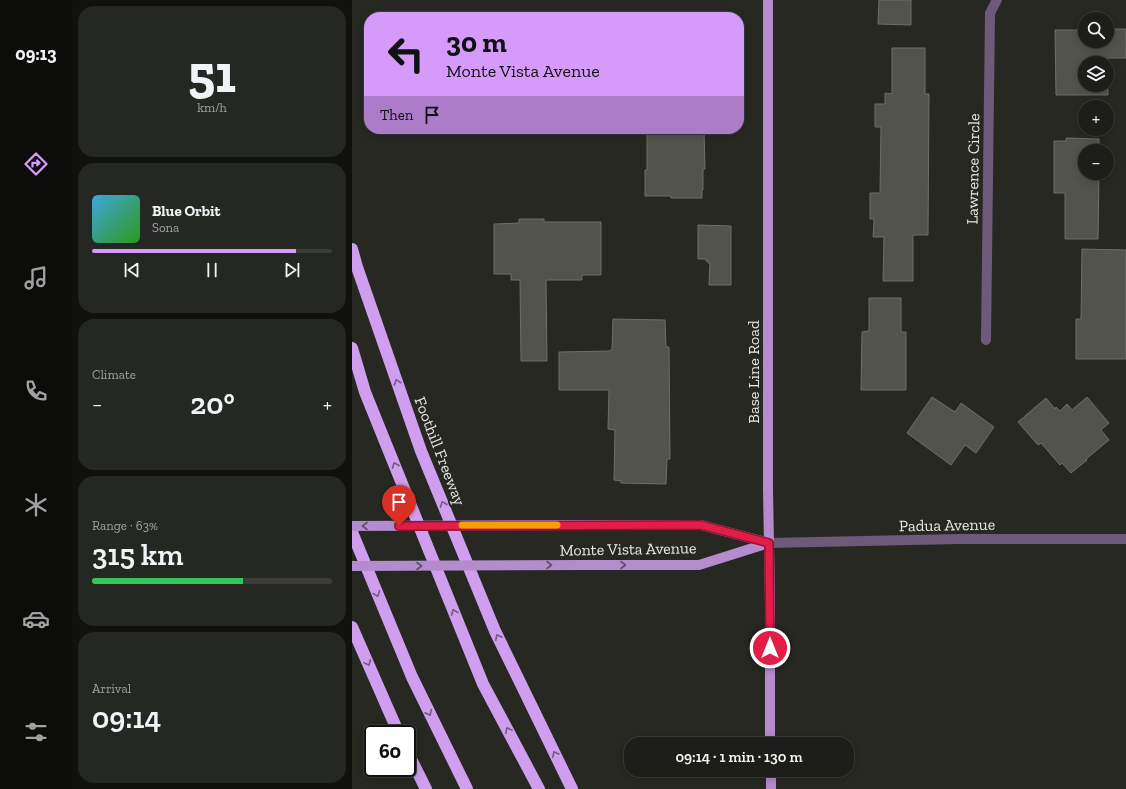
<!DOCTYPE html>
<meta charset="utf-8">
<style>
:root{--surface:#1d1e1a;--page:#252723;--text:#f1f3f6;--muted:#a0a2a2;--line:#3b3c39;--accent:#d69bfa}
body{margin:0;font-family:"Zilla Slab",serif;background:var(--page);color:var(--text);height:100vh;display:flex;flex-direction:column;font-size:15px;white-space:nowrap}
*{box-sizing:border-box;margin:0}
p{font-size:13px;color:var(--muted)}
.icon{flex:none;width:22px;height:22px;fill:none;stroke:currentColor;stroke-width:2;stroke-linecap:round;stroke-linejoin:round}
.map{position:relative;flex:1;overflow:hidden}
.details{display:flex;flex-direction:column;gap:6px;padding:6px;background:#10100e;width:280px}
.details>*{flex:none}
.banner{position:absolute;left:12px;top:12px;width:380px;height:122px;border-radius:16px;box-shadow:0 2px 10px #0003,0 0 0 1px var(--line);background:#d69bfa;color:#111;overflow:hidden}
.fabs{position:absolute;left:726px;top:12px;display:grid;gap:8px}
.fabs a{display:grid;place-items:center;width:36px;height:36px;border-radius:50%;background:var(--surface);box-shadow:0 2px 10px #0003,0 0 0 1px var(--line);font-size:20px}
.speed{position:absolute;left:12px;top:725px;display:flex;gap:8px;font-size:20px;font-weight:700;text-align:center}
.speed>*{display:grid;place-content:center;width:52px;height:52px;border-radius:50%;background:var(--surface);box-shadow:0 2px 10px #0003,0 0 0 1px var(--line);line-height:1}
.speed .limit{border:2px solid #111;border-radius:6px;background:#fff;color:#111}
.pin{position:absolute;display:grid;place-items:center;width:34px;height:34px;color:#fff;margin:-41px -17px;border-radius:50% 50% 50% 0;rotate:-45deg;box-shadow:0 0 4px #0007}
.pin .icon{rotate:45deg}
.me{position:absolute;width:44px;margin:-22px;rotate:0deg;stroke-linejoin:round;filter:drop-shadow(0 0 3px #0008)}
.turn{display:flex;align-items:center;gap:14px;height:84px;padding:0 16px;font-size:18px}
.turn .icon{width:52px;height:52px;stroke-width:2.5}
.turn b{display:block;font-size:28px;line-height:34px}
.then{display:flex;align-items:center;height:38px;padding:0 16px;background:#0003;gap:8px;font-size:15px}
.big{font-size:30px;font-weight:600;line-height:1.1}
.details .card{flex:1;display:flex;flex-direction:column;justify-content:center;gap:6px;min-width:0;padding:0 14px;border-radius:16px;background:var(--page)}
.details .dial{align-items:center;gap:0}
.dial b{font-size:52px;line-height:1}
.song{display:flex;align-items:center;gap:12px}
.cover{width:48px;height:48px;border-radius:6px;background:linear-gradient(135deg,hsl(200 70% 55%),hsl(110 70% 35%))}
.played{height:4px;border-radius:2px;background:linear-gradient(90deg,var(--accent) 85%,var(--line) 85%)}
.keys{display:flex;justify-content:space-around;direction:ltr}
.heat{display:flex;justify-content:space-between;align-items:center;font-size:22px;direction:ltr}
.charge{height:6px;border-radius:3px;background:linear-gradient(90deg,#34c759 63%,var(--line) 0)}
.trip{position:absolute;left:272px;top:737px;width:230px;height:40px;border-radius:16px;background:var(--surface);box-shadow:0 2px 10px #0003,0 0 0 1px var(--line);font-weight:600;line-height:40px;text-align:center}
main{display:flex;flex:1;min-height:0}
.tabs{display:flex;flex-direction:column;width:72px;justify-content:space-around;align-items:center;background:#0c0c0a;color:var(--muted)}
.tabs .icon{width:28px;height:28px}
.tabs .on{color:var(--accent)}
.tabs b{font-size:18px;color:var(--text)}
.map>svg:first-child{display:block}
.building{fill:#52534d;stroke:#6e6f69;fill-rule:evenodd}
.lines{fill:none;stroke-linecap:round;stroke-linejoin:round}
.minor{stroke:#6d5a7a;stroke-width:10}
.tertiary{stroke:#6d5a7a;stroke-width:10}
.primary{stroke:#b48bcd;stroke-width:10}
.motorway{stroke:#cf9eee;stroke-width:12}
.primary-bridge{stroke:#b48bcd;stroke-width:10}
.oneway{stroke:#735d7e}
.oneway2{stroke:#5f5066}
.route-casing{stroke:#92132f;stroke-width:10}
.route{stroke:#e11d48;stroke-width:7}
.slow{stroke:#f59e0b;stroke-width:7}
.labels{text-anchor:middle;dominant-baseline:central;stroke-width:4;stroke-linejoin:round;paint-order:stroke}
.street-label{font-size:16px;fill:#e7e8e4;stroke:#272822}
</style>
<main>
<nav class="tabs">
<b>09:13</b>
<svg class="icon on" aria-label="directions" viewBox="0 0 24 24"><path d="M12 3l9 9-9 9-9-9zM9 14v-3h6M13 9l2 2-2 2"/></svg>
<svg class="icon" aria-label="music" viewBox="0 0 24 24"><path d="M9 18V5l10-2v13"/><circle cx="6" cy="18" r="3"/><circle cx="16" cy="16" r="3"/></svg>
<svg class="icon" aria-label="phone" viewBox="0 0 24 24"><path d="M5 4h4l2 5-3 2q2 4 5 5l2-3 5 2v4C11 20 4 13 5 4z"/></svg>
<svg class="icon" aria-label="climate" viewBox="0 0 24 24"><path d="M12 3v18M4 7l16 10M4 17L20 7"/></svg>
<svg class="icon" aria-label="car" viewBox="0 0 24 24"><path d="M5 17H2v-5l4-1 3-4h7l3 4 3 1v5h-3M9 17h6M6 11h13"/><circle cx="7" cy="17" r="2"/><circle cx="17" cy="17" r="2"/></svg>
<svg class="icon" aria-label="filters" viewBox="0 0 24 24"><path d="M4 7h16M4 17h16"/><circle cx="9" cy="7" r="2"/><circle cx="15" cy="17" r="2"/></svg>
</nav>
<section class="details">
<div class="card dial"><b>51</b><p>km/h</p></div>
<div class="card">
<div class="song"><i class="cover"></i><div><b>Blue Orbit</b><p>Sona</p></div></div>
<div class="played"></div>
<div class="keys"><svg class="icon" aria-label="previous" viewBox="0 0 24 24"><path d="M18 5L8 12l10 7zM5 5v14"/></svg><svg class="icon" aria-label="pause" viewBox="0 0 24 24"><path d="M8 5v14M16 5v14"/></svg><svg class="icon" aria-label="next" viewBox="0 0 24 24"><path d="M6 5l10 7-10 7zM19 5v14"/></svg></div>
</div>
<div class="card"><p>Climate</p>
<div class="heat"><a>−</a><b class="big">20°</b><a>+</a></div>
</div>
<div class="card"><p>Range · 63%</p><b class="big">315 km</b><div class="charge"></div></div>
<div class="card"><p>Arrival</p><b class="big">09:14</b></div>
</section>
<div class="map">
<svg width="774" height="789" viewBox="0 0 774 789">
<rect width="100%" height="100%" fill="#272822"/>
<!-- building -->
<g class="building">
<path d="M527,0h32v25l-33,-1z"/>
<path d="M755,29h19v29h-19l1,37h-52l-1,-65h30v11h22zM733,63h22v22h-22z"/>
<path d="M540,48h33v46h4l-1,141h-15v46h-30l1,-44h-11l1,-18h-4v-26h10l1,-66h-6v-23h10v-11l7,1z"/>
<path d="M295,129h57l1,40h-2v21h-1v8h-31v-2h-26v-26h2z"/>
<path d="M714,138l33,1v12h-14v22h14l-1,66h-33v-46h-11v-52h12z"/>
<path d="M167,219h25v3h57v53h-19v5h-36l1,81h-26l-1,-81h-9v-6h-17v-50l25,-1z"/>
<path d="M346,225l33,1v59h-22l1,-22h-2v-2h-2v-2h-8z"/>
<path d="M730,249l44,1v109h-50v-40h5z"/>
<path d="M517,298h32v34h5v58h-45l1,-58 7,-1z"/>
<path d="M261,319l52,1 1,27h3l1,112h-3l-1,25 -45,-1v-2l-7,-1 1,-50 -7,-1 1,-39h-50v-38l51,-1v-1h2z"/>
<path d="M580,397l23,15 6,-9 33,24 -18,26 -11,-8 -14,20 -44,-32z"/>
<path d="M735,397l22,26 -8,7 8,10 -23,19 1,1 -16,13 -9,-10 -2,2 -19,-22 -3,2 -20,-23 28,-24 9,11 1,-2 4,4 7,-7 5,6z"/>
</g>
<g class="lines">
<!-- minor -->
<path class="minor" d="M634,340l4,-327 7,-13"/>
<!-- tertiary -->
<path class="tertiary" d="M417,543l189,-4h168"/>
<!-- primary -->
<g class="primary">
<path d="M416,0v490l2,110v144"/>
<path d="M220,525h129l68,18"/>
<path d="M232,565h115l70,-22"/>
<path d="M419,770v19"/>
</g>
<!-- motorway -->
<g class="motorway">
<path d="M0,249l5,18 64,184 74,180 77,158"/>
<path d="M0,348l13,44 118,292 56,105"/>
<path d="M0,532l60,145 55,112"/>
<path d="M0,627l47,107"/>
<path d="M55,751l19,38"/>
</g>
<!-- primary-bridge -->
<g class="primary-bridge">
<path d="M0,526l220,-1"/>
<path d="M0,566l232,-1"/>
</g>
</g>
<!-- one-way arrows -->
<defs><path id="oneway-chevron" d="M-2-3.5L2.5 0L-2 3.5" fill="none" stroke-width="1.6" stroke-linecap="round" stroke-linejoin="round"/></defs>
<g class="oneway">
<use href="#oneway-chevron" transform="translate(45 382) rotate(-109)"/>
<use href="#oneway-chevron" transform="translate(43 465) rotate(-112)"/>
<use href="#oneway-chevron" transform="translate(91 504) rotate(-112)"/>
<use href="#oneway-chevron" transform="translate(25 594) rotate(68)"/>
<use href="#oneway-chevron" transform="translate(102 612) rotate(-112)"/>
<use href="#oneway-chevron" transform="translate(146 637) rotate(-116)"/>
<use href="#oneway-chevron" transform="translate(16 663) rotate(66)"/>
<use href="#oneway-chevron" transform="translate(77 713) rotate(63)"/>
<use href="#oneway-chevron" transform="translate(156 730) rotate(-118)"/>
<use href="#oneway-chevron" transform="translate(203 754) rotate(-116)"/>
</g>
<g class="oneway2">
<use href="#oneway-chevron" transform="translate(13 526) rotate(180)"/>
<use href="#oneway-chevron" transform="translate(197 565)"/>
<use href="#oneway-chevron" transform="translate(271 565)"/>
<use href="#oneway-chevron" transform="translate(67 566)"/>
</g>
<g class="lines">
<!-- route casing -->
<g class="route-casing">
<path id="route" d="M47,526l302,-1 68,18 1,105"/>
</g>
<!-- route -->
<use href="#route" class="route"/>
<!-- slow -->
<path class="slow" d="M110,525h95"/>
</g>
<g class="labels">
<!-- street labels -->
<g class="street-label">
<text transform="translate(621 169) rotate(-89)">Lawrence Circle</text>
<text transform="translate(401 372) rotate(-90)">Base Line Road</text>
<text transform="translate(88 451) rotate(69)">Foothill Freeway</text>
<text transform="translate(595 525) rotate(-1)">Padua Avenue</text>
<text transform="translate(276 549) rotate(-1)">Monte Vista Avenue</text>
</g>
</g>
</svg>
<div class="fabs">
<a><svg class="icon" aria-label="search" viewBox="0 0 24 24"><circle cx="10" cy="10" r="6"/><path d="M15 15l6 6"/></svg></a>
<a><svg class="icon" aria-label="layers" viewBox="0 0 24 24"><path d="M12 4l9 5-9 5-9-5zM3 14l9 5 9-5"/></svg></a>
<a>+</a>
<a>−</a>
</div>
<div class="speed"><div class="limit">60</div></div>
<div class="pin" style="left:47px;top:526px;background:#d93025"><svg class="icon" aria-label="arrive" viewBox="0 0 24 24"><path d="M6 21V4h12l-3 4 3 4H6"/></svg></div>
<svg class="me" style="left:418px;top:648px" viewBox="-20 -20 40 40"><circle r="17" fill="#e11d48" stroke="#fff" stroke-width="3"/><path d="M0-11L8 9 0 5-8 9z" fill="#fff"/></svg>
<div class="trip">09:14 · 1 min · 130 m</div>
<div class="banner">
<div class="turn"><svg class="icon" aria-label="left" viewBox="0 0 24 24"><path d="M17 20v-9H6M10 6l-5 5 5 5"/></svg><div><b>30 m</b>Monte Vista Avenue</div></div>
<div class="then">Then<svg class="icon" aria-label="arrive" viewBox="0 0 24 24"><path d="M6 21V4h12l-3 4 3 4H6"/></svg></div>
</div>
</div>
</main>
